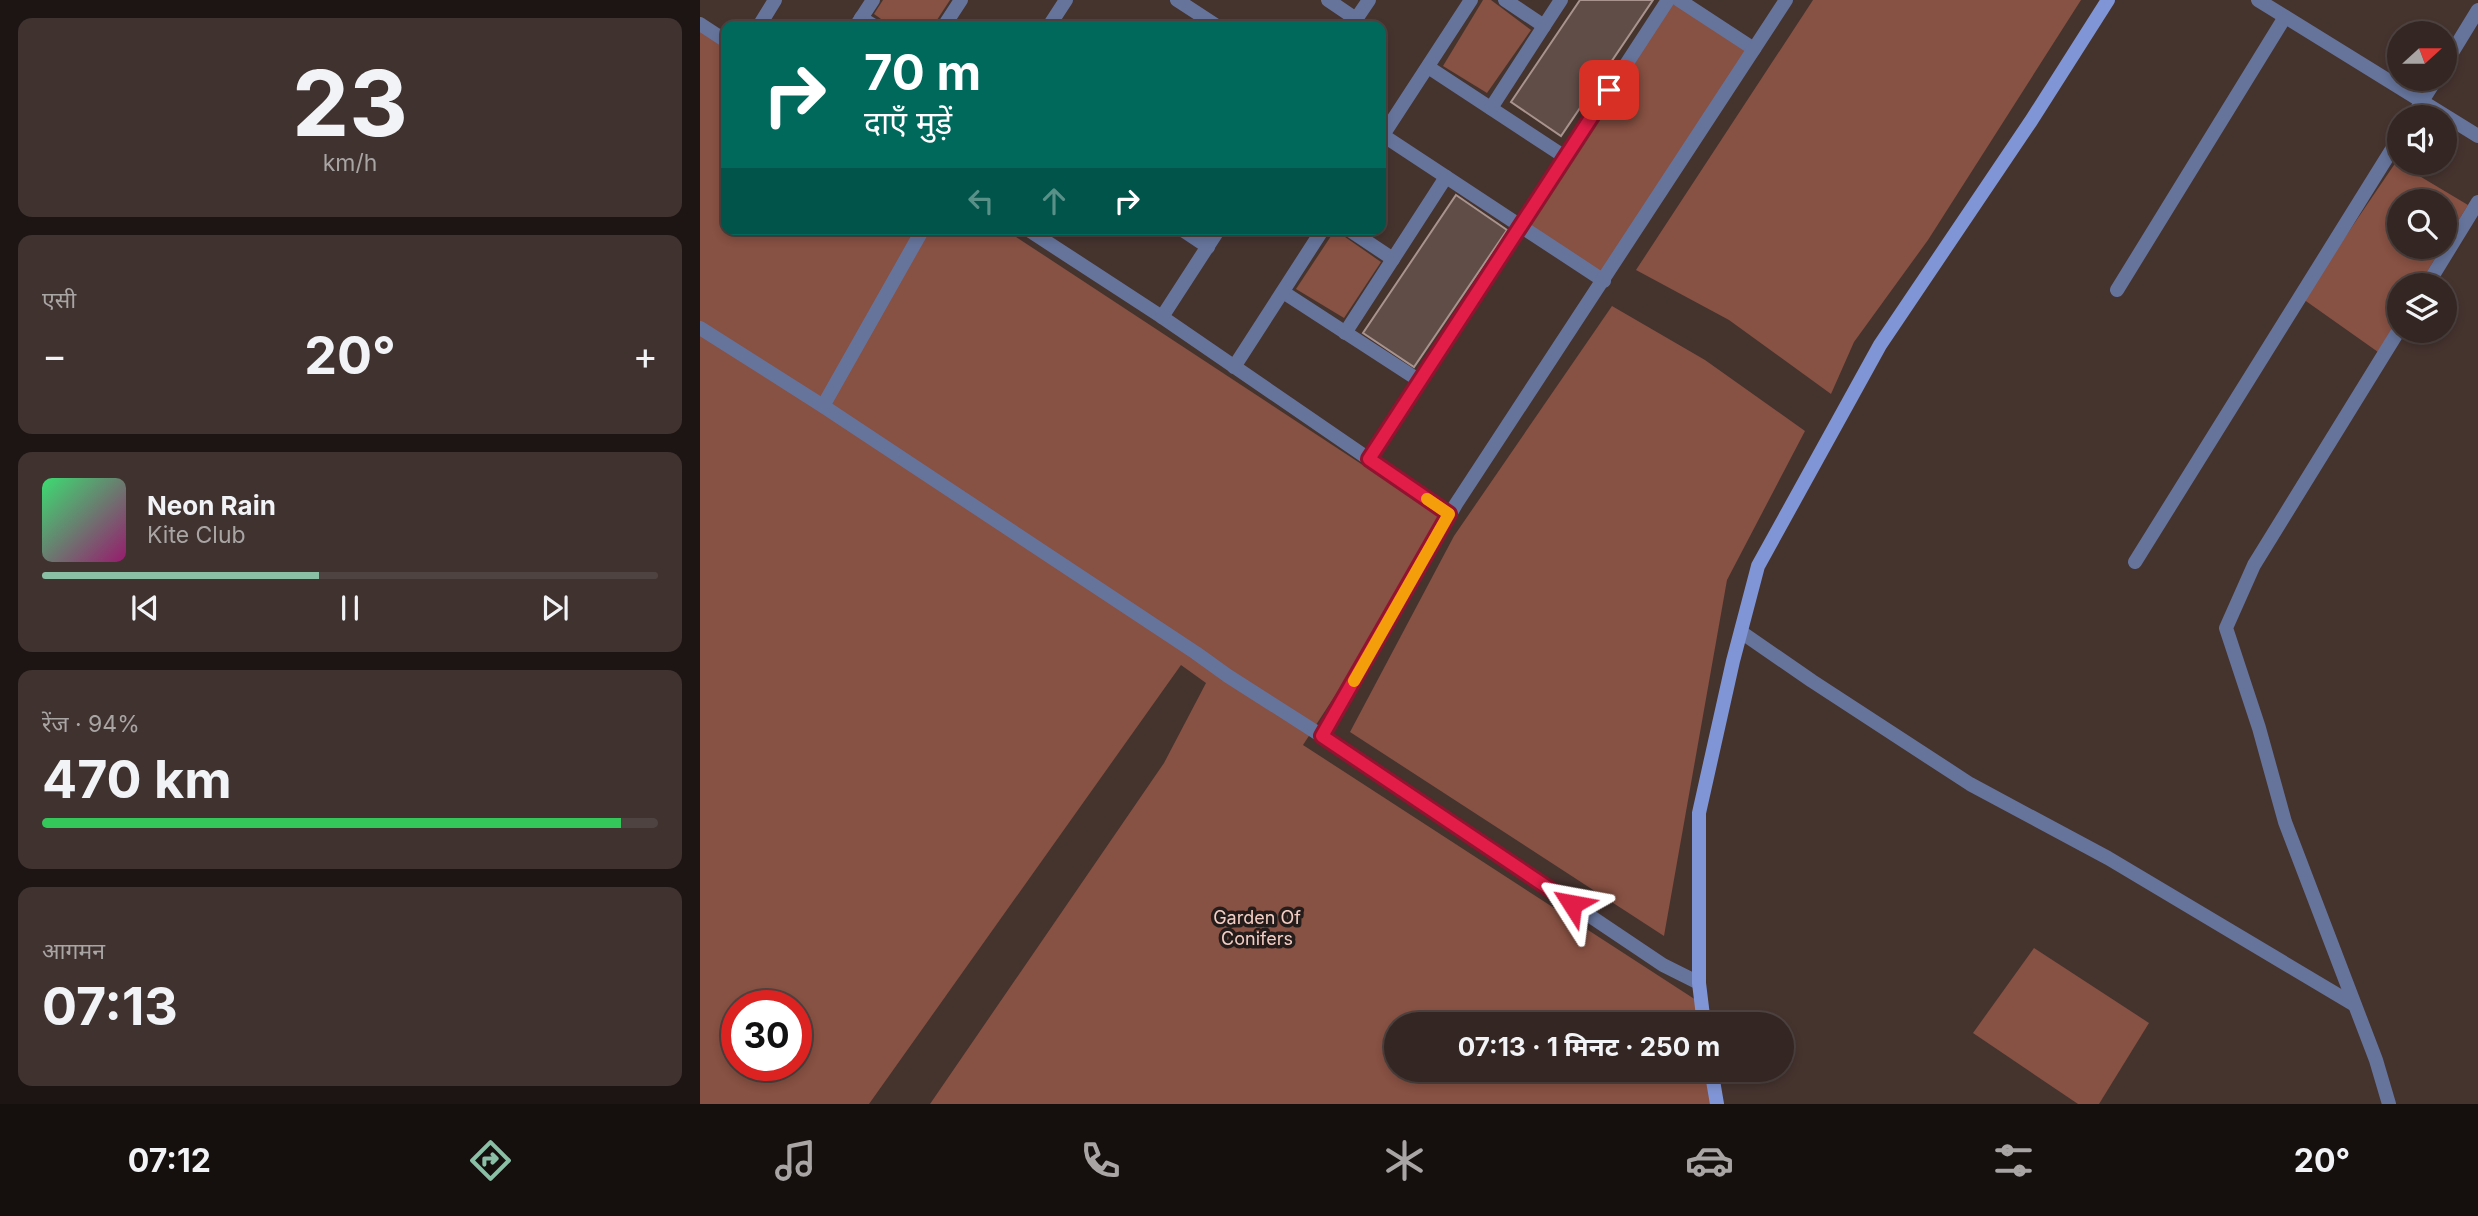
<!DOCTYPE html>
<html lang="hi">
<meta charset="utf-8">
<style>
:root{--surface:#342622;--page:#3f322f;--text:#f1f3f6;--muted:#a9a5a5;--line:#4e4340;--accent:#8abfa5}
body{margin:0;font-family:Inter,"Noto Sans Devanagari",sans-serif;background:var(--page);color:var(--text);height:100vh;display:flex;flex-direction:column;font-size:26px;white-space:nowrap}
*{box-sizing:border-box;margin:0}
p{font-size:23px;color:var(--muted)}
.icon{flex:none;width:38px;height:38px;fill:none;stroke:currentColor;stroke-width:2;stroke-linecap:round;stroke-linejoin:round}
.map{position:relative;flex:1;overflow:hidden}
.sheet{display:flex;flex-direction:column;gap:18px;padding:18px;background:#1d1513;width:700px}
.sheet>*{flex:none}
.hud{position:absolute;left:21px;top:21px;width:665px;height:214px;border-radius:14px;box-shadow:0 4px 10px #0003,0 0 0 2px var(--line);background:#00695c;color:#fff;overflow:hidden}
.needle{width:46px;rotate:69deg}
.controls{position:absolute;left:1687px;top:21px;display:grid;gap:14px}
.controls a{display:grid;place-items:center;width:70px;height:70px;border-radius:50%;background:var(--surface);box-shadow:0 4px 10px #0003,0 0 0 2px var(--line);font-size:35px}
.speed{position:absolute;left:21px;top:990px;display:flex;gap:14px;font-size:35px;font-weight:700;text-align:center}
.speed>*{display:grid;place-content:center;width:91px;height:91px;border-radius:50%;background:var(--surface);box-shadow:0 4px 10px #0003,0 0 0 2px var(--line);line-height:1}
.speed .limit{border:10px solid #d22;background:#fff;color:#111}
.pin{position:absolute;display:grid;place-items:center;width:60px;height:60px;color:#fff;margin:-30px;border-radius:14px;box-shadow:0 4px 10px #0006}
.me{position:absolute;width:77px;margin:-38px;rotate:304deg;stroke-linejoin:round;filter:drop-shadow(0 0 5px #0008)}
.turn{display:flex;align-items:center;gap:24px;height:147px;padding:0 28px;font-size:32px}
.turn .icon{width:91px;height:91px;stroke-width:2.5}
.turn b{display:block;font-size:49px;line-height:60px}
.lanes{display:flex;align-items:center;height:66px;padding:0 28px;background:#0003;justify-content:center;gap:35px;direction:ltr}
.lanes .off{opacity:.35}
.big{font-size:52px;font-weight:700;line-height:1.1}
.sheet .tile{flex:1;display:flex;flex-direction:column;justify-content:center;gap:10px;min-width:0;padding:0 24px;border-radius:14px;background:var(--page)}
.sheet .dial{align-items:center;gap:0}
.dial b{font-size:91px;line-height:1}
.song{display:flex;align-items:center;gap:21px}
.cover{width:84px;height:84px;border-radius:10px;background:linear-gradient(135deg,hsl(140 70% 55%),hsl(320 70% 35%))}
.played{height:7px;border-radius:4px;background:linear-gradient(90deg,var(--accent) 45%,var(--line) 45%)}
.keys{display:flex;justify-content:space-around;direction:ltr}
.heat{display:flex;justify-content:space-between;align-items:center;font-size:38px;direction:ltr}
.charge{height:10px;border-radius:5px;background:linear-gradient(90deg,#34c759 94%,var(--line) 0)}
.trip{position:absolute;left:684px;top:1012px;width:410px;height:70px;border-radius:35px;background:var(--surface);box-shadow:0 4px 10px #0003,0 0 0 2px var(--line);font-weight:700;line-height:70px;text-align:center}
.tabs{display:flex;height:112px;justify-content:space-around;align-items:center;background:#150f0e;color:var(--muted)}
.tabs .icon{width:49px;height:49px}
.tabs .current{color:var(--accent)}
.tabs b{font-size:32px;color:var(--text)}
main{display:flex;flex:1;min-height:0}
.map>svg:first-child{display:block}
.green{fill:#875143;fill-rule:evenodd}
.building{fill:#604d48;stroke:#a9938e;stroke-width:2}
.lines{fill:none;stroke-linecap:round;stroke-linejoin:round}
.lane{stroke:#66749c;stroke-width:14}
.street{stroke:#66749c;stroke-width:14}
.secondary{stroke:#8095d5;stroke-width:14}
.route-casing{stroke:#92132f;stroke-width:18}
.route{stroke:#e11d48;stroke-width:12}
.slow{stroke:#f59e0b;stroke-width:12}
.labels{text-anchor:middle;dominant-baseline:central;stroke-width:7;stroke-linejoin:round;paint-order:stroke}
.park-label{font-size:18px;fill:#f5cfc5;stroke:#251d1b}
</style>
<main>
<section class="sheet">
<div class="tile dial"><b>23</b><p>km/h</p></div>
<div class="tile"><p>एसी</p>
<div class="heat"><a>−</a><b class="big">20°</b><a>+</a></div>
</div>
<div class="tile">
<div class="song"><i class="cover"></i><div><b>Neon Rain</b><p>Kite Club</p></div></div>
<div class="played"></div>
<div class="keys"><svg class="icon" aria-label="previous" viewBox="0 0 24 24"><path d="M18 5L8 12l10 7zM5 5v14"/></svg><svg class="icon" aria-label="pause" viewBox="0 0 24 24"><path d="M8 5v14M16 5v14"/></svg><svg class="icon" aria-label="next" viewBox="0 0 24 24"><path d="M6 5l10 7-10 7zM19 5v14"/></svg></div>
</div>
<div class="tile"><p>रेंज · 94%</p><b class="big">470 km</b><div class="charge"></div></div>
<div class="tile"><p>आगमन</p><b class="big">07:13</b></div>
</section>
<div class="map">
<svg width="1778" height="1104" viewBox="0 0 1778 1104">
<rect width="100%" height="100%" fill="#45332e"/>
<!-- green -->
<g class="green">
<path d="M183,0h67l-17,26h-42l-17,-12z"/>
<path d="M783,0h8l40,30 -44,63 -44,-27z"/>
<path d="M968,0l86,49 -150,232 -83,-55z"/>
<path d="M1113,0h268l-153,240 -74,102 -23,52 -102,-74 -93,-50z"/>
<path d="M0,31l26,17v181h278l444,292 -145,224 393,255 4,24h-304v45h311l5,35h-782l234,-341 42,-80 -25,-18 -312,439h-169zM37,1006h59v60h-59z"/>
<path d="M1696,162l72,43 -23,37v-41h-46v46h43l-23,38h-20v32l-21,35 -75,-53z"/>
<path d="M635,230l46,32 -37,56 -48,-29z"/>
<path d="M912,306l93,54 100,71 -78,149 -63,356 -314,-204 104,-196z"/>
<path d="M1334,948l115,75 -50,81h-21l-105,-71z"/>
</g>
<!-- building -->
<g class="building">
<path d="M880,0h73l-92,136 -50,-34z"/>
<path d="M756,195l51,35 -93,137 -51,-34z"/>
</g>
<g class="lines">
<!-- lane -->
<g class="lane">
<path d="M1727,285l51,-83"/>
<path d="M1041,632l71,49 158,103 138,74 245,146"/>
<path d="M1689,1104l-13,-44 -91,-238 -26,-94 -33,-100 28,-63 145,-235"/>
</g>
<!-- street -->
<g class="street">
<path d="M477,0l40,26"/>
<path d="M628,0l28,19"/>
<path d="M805,0l39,26 17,-26"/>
<path d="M979,0l75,49"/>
<path d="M1558,0l220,136"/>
<path d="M161,18l13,8"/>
<path d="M0,24l26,17"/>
<path d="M652,25l17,-25"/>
<path d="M59,26l16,-26"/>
<path d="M156,26l17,-26"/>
<path d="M244,26l17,-26"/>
<path d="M349,26l17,-26"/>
<path d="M1745,64l33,-54"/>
<path d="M728,67l137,90"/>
<path d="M791,108l53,-82"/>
<path d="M1712,117l24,-38"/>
<path d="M681,134l223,147"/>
<path d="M683,135l88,-135"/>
<path d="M327,229l135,88 287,197"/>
<path d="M481,229l27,18"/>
<path d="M648,229l45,30 53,-82"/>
<path d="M1417,290l168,-273"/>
<path d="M583,292l137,89"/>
<path d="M462,317l57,-88"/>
<path d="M0,328l123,78 373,247 32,23 94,60 341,229 36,18"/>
<path d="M645,333l48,-74"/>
<path d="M534,367l89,-138"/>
<path d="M123,406l100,-177"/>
<path d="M669,459l299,-459"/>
<path d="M1435,562l264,-424"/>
<path d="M622,736l134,-232 330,-504"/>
</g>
<!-- secondary -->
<g class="secondary">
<path d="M1004,1024l-5,-41v-170l34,-152 25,-95 122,-221 151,-224 77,-121"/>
<path d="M1011,1069l6,35"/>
</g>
</g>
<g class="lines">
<!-- route casing -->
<g class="route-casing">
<path id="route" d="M872,904l-250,-168 127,-222 -80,-55 240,-369"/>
</g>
<!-- route -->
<use href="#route" class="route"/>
<!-- slow -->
<path class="slow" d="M654,681l95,-167 -22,-15"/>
</g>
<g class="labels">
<!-- park labels -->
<g class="park-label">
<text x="557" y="917">Garden Of<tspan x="557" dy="21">Conifers</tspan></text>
</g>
</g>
</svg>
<div class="controls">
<a><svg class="needle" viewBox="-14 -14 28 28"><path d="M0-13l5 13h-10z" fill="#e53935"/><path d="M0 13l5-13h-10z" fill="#a9a5a5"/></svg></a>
<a><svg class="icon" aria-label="sound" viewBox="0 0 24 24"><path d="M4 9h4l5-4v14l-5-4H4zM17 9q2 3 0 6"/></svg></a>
<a><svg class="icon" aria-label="search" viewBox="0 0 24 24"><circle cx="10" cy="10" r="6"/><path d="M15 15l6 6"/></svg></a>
<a><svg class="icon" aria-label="layers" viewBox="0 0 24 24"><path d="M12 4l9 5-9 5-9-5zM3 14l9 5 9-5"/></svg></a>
</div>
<div class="speed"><div class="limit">30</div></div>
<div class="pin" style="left:909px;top:90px;background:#d93025"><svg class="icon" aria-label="arrive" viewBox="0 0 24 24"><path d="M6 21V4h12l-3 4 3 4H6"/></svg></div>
<svg class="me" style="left:872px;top:904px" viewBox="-20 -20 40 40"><path d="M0-17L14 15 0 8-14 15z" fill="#e11d48" stroke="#fff" stroke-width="4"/></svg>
<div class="trip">07:13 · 1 मिनट · 250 m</div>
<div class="hud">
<div class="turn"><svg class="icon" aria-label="right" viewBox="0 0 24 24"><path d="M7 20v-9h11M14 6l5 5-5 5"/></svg><div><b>70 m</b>दाएँ मुड़ें</div></div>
<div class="lanes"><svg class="icon off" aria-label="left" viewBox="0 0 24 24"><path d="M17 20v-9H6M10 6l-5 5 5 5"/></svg><svg class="icon off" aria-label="ahead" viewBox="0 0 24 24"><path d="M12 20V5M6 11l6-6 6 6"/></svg><svg class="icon" aria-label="right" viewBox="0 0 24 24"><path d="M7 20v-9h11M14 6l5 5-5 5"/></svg></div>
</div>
</div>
</main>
<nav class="tabs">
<b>07:12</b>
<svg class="icon current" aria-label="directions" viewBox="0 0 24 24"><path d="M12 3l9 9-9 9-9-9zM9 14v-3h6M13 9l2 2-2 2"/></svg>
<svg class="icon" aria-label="music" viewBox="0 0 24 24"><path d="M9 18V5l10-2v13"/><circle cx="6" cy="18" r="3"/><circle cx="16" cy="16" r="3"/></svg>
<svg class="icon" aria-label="phone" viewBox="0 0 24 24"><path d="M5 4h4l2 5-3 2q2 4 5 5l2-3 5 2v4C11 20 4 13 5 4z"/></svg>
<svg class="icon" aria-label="climate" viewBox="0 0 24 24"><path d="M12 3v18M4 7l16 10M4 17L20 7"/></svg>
<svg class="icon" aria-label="car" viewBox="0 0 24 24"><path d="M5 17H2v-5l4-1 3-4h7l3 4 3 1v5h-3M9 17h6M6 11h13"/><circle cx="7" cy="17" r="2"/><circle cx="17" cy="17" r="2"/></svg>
<svg class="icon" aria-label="filters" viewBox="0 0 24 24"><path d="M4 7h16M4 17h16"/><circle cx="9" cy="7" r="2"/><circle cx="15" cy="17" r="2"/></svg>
<b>20°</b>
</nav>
